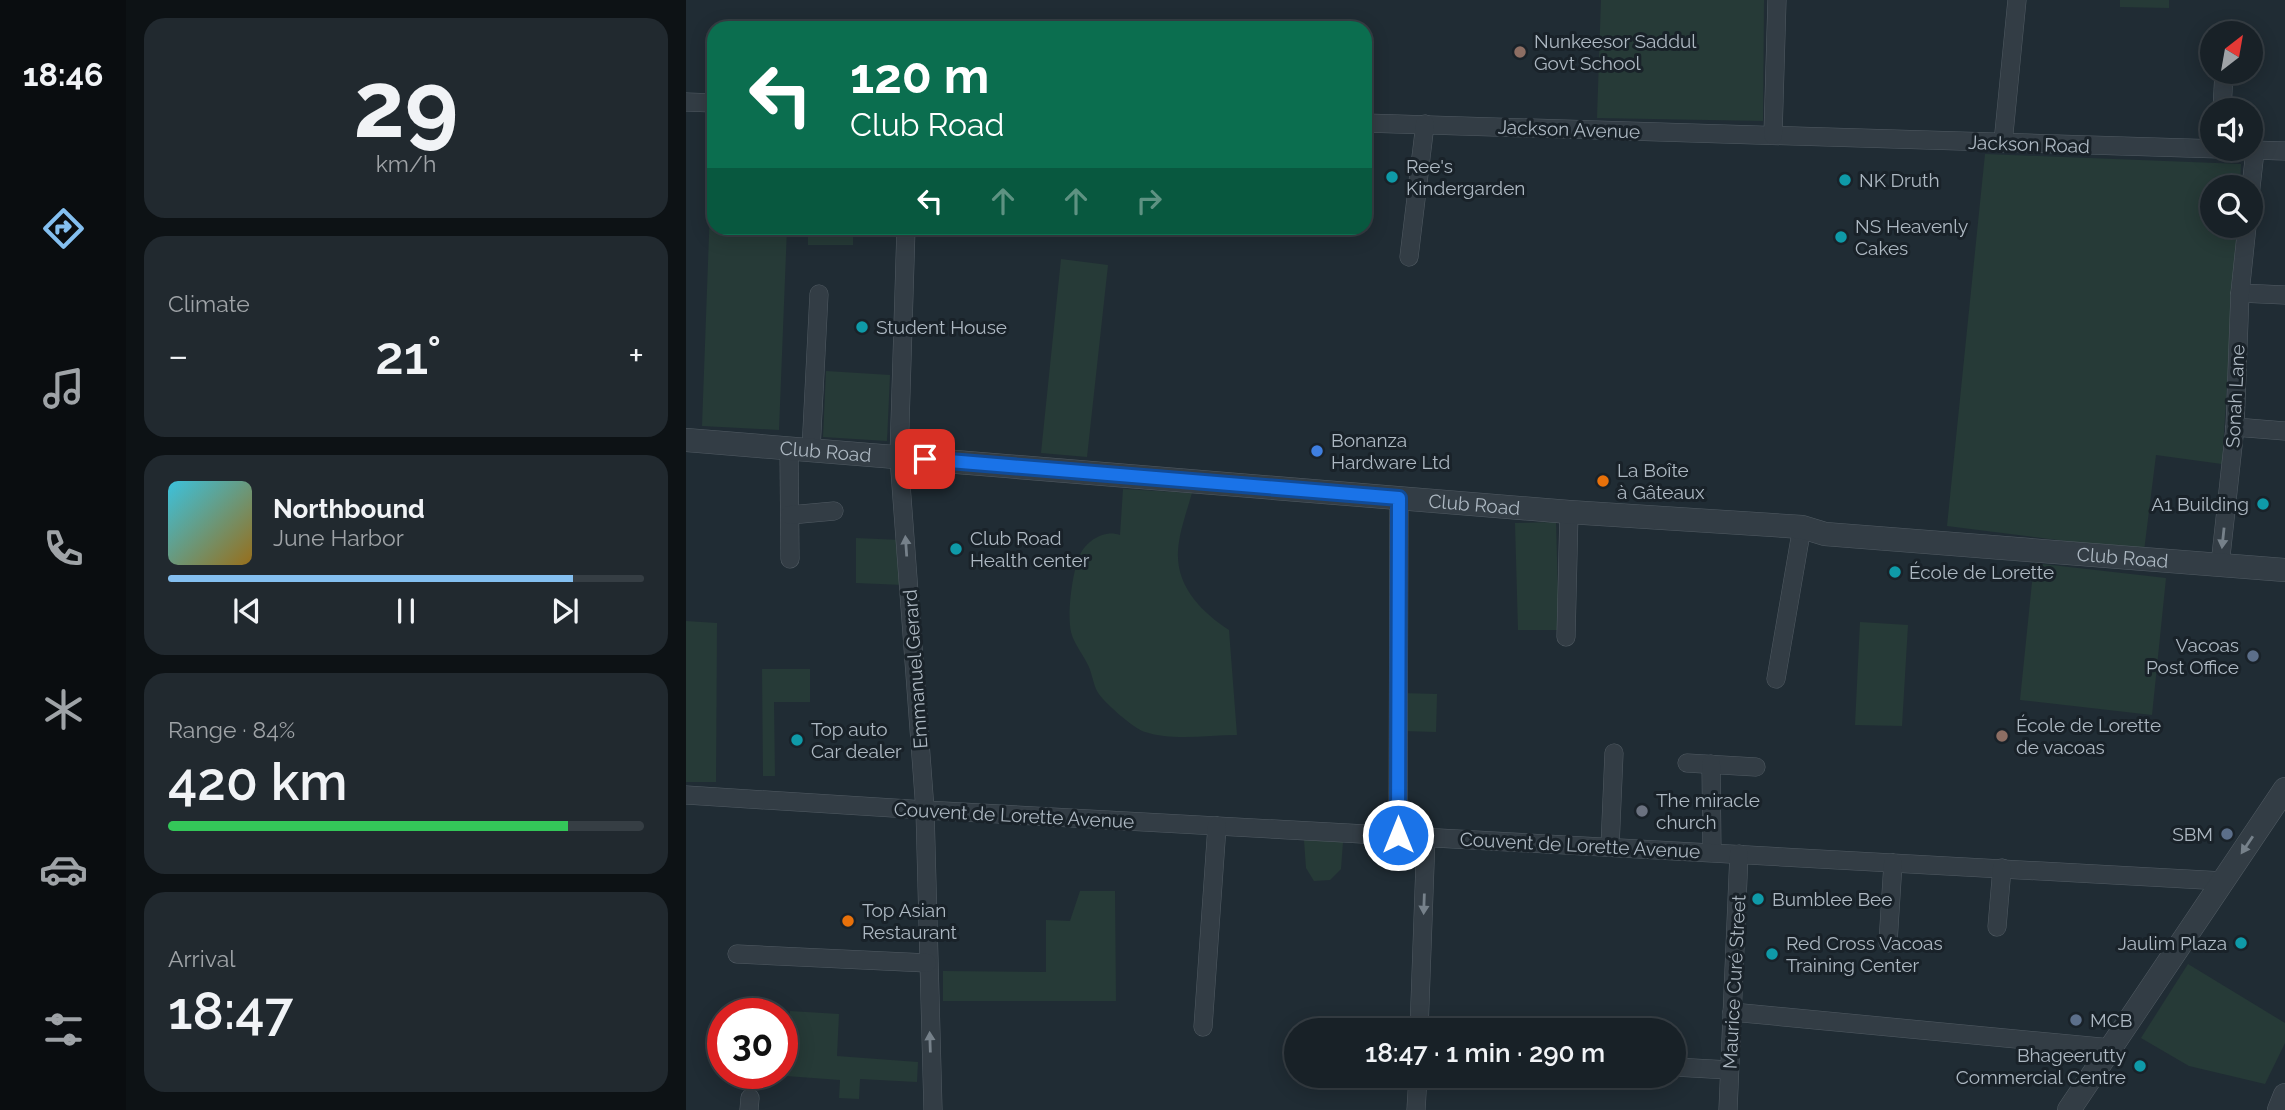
<!DOCTYPE html>
<meta charset="utf-8">
<style>
:root{--surface:#182127;--page:#21292f;--text:#f1f3f6;--muted:#9fa3a7;--line:#363e44;--accent:#84bff0}
body{margin:0;font-family:Raleway,sans-serif;background:var(--page);color:var(--text);height:100vh;display:flex;flex-direction:column;font-size:26px;white-space:nowrap}
*{box-sizing:border-box;margin:0}
p{font-size:23px;color:var(--muted)}
.icon{flex:none;width:38px;height:38px;fill:none;stroke:currentColor;stroke-width:2;stroke-linecap:round;stroke-linejoin:round}
.map{position:relative;flex:1;overflow:hidden}
.sheet{display:flex;flex-direction:column;gap:18px;padding:18px;background:#0d1215;width:560px}
.sheet>*{flex:none}
.hud{position:absolute;left:21px;top:21px;width:665px;height:214px;border-radius:21px;box-shadow:0 4px 18px #0003,0 0 0 2px var(--line);background:#0b6e4f;color:#fff;overflow:hidden}
.needle{width:46px;rotate:31deg}
.tools{position:absolute;left:1514px;top:21px;display:grid;gap:14px}
.tools a{display:grid;place-items:center;width:63px;height:63px;border-radius:50%;background:var(--surface);box-shadow:0 4px 18px #0003,0 0 0 2px var(--line);font-size:35px}
.speed{position:absolute;left:21px;top:998px;display:flex;gap:14px;font-size:35px;font-weight:700;text-align:center}
.speed>*{display:grid;place-content:center;width:91px;height:91px;border-radius:50%;background:var(--surface);box-shadow:0 4px 18px #0003,0 0 0 2px var(--line);line-height:1}
.speed .limit{border:10px solid #d22;background:#fff;color:#111}
.pin{position:absolute;display:grid;place-items:center;width:60px;height:60px;color:#fff;margin:-30px;border-radius:14px;box-shadow:0 4px 10px #0006}
.me{position:absolute;width:77px;margin:-38px;rotate:0deg;stroke-linejoin:round;filter:drop-shadow(0 0 5px #0008)}
.turn{display:flex;align-items:center;gap:24px;height:147px;padding:0 28px;font-size:32px}
.turn .icon{width:91px;height:91px;stroke-width:2.5}
.turn b{display:block;font-size:49px;line-height:60px}
.lanes{display:flex;align-items:center;height:66px;padding:0 28px;background:#0003;justify-content:center;gap:35px;direction:ltr}
.lanes .off{opacity:.35}
.big{font-size:52px;font-weight:600;line-height:1.1}
.sheet .widget{flex:1;display:flex;flex-direction:column;justify-content:center;gap:10px;min-width:0;padding:0 24px;border-radius:21px;background:var(--page)}
.sheet .dial{align-items:center;gap:0}
.dial b{font-size:91px;line-height:1}
.song{display:flex;align-items:center;gap:21px}
.cover{width:84px;height:84px;border-radius:10px;background:linear-gradient(135deg,hsl(190 70% 55%),hsl(40 70% 35%))}
.played{height:7px;border-radius:4px;background:linear-gradient(90deg,var(--accent) 85%,var(--line) 85%)}
.keys{display:flex;justify-content:space-around;direction:ltr}
.heat{display:flex;justify-content:space-between;align-items:center;font-size:38px;direction:ltr}
.charge{height:10px;border-radius:5px;background:linear-gradient(90deg,#34c759 84%,var(--line) 0)}
.trip{position:absolute;left:598px;top:1018px;width:402px;height:70px;border-radius:35px;background:var(--surface);box-shadow:0 4px 18px #0003,0 0 0 2px var(--line);font-weight:600;line-height:70px;text-align:center}
main{display:flex;flex:1;min-height:0}
.tab-bar{display:flex;flex-direction:column;width:126px;justify-content:space-around;align-items:center;background:#0a0d10;color:var(--muted)}
.tab-bar .icon{width:49px;height:49px}
.tab-bar .active{color:var(--accent)}
.tab-bar b{font-size:32px;color:var(--text)}
.map>svg:first-child{display:block}
.green{fill:#263a37}
.lines{fill:none;stroke-linecap:round;stroke-linejoin:round}
.minor-casing{stroke:#515b63;stroke-width:19}
.tertiary-casing{stroke:#515b63;stroke-width:24}
.minor{stroke:#333d45;stroke-width:18}
.tertiary{stroke:#333d45;stroke-width:23}
.oneway{fill:#76818a}
.route-casing{stroke:#114b97;stroke-width:18}
.route{stroke:#1a73e8;stroke-width:12}
.education-dot{fill:#8d6e63;stroke:#192229;stroke-width:2.5}
.culture-dot{fill:#0f9aa8;stroke:#192229;stroke-width:2.5}
.shop-dot{fill:#3f7fe0;stroke:#192229;stroke-width:2.5}
.food-dot{fill:#e8710a;stroke:#192229;stroke-width:2.5}
.service-dot{fill:#5c6f8a;stroke:#192229;stroke-width:2.5}
.worship-dot{fill:#6b7280;stroke:#192229;stroke-width:2.5}
.labels{text-anchor:middle;dominant-baseline:central;stroke-width:6;stroke-linejoin:round;paint-order:stroke}
.poi-label{font-size:19px;fill:#adb8c2;stroke:#192229;text-anchor:start}
.street-label{font-size:19px;fill:#adb8c2;stroke:#192229}
</style>
<main>
<nav class="tab-bar">
<b>18:46</b>
<svg class="icon active" aria-label="directions" viewBox="0 0 24 24"><path d="M12 3l9 9-9 9-9-9zM9 14v-3h6M13 9l2 2-2 2"/></svg>
<svg class="icon" aria-label="music" viewBox="0 0 24 24"><path d="M9 18V5l10-2v13"/><circle cx="6" cy="18" r="3"/><circle cx="16" cy="16" r="3"/></svg>
<svg class="icon" aria-label="phone" viewBox="0 0 24 24"><path d="M5 4h4l2 5-3 2q2 4 5 5l2-3 5 2v4C11 20 4 13 5 4z"/></svg>
<svg class="icon" aria-label="climate" viewBox="0 0 24 24"><path d="M12 3v18M4 7l16 10M4 17L20 7"/></svg>
<svg class="icon" aria-label="car" viewBox="0 0 24 24"><path d="M5 17H2v-5l4-1 3-4h7l3 4 3 1v5h-3M9 17h6M6 11h13"/><circle cx="7" cy="17" r="2"/><circle cx="17" cy="17" r="2"/></svg>
<svg class="icon" aria-label="filters" viewBox="0 0 24 24"><path d="M4 7h16M4 17h16"/><circle cx="9" cy="7" r="2"/><circle cx="15" cy="17" r="2"/></svg>
</nav>
<section class="sheet">
<div class="widget dial"><b>29</b><p>km/h</p></div>
<div class="widget"><p>Climate</p>
<div class="heat"><a>−</a><b class="big">21°</b><a>+</a></div>
</div>
<div class="widget">
<div class="song"><i class="cover"></i><div><b>Northbound</b><p>June Harbor</p></div></div>
<div class="played"></div>
<div class="keys"><svg class="icon" aria-label="previous" viewBox="0 0 24 24"><path d="M18 5L8 12l10 7zM5 5v14"/></svg><svg class="icon" aria-label="pause" viewBox="0 0 24 24"><path d="M8 5v14M16 5v14"/></svg><svg class="icon" aria-label="next" viewBox="0 0 24 24"><path d="M6 5l10 7-10 7zM19 5v14"/></svg></div>
</div>
<div class="widget"><p>Range · 84%</p><b class="big">420 km</b><div class="charge"></div></div>
<div class="widget"><p>Arrival</p><b class="big">18:47</b></div>
</section>
<div class="map">
<svg width="1599" height="1110" viewBox="0 0 1599 1110">
<rect width="100%" height="100%" fill="#202c34"/>
<!-- green -->
<g class="green">
<path d="M915,0h163l-1,121 -166,-3z"/>
<path d="M1434,0h49v8l-49,-1z"/>
<path d="M1299,154l256,10 -1,23h-28v39h25l-15,238 -66,-9 -12,96 -197,-25z"/>
<path d="M24,208h4v20h73l-8,202 -77,-4z"/>
<rect x="122" y="228" width="45" height="17"/>
<path d="M375,259l47,6 -21,192 -46,-4z"/>
<path d="M140,371l64,4 -3,66 -64,-4z"/>
<path d="M437,489l69,4c-5,18 -13,39 -14,58 -2,36 24,61 51,79l8,105c-29,0 -64,6 -92,-3 -11,-3 -43,-31 -48,-41 -4,-8 -5,-18 -9,-26 -5,-11 -14,-21 -17,-33 -4,-17 1,-58 8,-75 6,-16 26,-28 41,-22z"/>
<path d="M870,522l3,108h-41l-3,-107z"/>
<path d="M170,538l45,2 2,45 -47,-2z"/>
<path d="M1348,563l132,15 -14,137 -132,-15z"/>
<path d="M0,621l31,2 -1,159h-30z"/>
<path d="M1174,622l48,3 -6,101 -47,-1z"/>
<path d="M76,669h48v33h-36l1,74h-12z"/>
<path d="M716,693l35,1 -1,38 -34,-1z"/>
<path d="M618,840l39,2 -2,27 -11,11 -16,1 -8,-13z"/>
<path d="M394,891h35l1,110h-173v-30l103,1v-52l24,1z"/>
<path d="M1502,964l97,59v20l-20,41 -76,-18 -48,-28z"/>
<path d="M104,1011l49,3 -2,42 81,6 -1,20 -57,-3 -1,20 -20,-1 1,-18 -54,-4z"/>
</g>
<g class="lines">
<!-- minor casing -->
<g class="minor-casing">
<g id="minor">
<path d="M1541,33v-2"/>
<path d="M0,102l28,1"/>
<path d="M1536,110l2,-38"/>
<path d="M679,123l920,28"/>
<path d="M1087,135l4,-135"/>
<path d="M1317,143l14,-143"/>
<path d="M1564,196l5,-45"/>
<path d="M220,228l-7,229 26,353 8,300"/>
<path d="M723,257l16,-133"/>
<path d="M1554,293l45,2"/>
<path d="M1549,427l50,4"/>
<path d="M103,448l1,111"/>
<path d="M125,450l8,-156"/>
<path d="M104,515l44,-4"/>
<path d="M1534,565l15,-138 5,-134 7,-67"/>
<path d="M880,637l3,-125"/>
<path d="M1090,679l26,-152"/>
<path d="M1001,763l69,4"/>
<path d="M1025,764l1,88"/>
<path d="M0,795l239,15 1298,71"/>
<path d="M712,835l1,-337"/>
<path d="M924,847l4,-94"/>
<path d="M1311,927l5,-59"/>
<path d="M1202,943l5,-80"/>
<path d="M51,954l190,9"/>
<path d="M1046,1012l379,36"/>
<path d="M517,1027l14,-201"/>
<path d="M733,1031l7,-195"/>
<path d="M989,1067l54,3"/>
<path d="M63,1110l1,-12"/>
<path d="M730,1110l2,-34"/>
<path d="M1042,1110l11,-256"/>
</g>
</g>
<!-- tertiary casing -->
<g class="tertiary-casing">
<g id="tertiary">
<path id="s1" d="M0,440l883,72 233,15 23,7 460,36"/>
<path d="M1383,1110l216,-321"/>
<path d="M1593,1110l6,-15"/>
</g>
</g>
<!-- minor -->
<use href="#minor" class="minor"/>
<!-- tertiary -->
<use href="#tertiary" class="tertiary"/>
</g>
<!-- one-way arrows -->
<defs><path id="oneway-solid" d="M-6-.8H1V-3.2L6.5 0L1 3.2V.8H-6Z" transform="scale(1.75)"/></defs>
<g class="oneway">
<use href="#oneway-solid" transform="translate(1537 538) rotate(96)"/>
<use href="#oneway-solid" transform="translate(220 546) rotate(-94)"/>
<use href="#oneway-solid" transform="translate(1561 845) rotate(124)"/>
<use href="#oneway-solid" transform="translate(738 904) rotate(92)"/>
<use href="#oneway-solid" transform="translate(244 1042) rotate(-92)"/>
</g>
<g class="lines">
<!-- route casing -->
<g class="route-casing">
<path id="route" d="M239,459l474,39 -1,337"/>
</g>
<!-- route -->
<use href="#route" class="route"/>
</g>
<!-- markers -->
<g class="education-dot">
<circle cx="834" cy="52" r="7"/>
<circle cx="1316" cy="736" r="7"/>
</g>
<g class="culture-dot">
<circle cx="706" cy="177" r="7"/>
<circle cx="1159" cy="180" r="7"/>
<circle cx="1155" cy="237" r="7"/>
<circle cx="176" cy="327" r="7"/>
<circle cx="1577" cy="504" r="7"/>
<circle cx="270" cy="549" r="7"/>
<circle cx="1209" cy="572" r="7"/>
<circle cx="111" cy="740" r="7"/>
<circle cx="1072" cy="899" r="7"/>
<circle cx="1555" cy="943" r="7"/>
<circle cx="1086" cy="954" r="7"/>
<circle cx="1454" cy="1066" r="7"/>
</g>
<circle class="shop-dot" cx="631" cy="451" r="7"/>
<g class="food-dot">
<circle cx="917" cy="481" r="7"/>
<circle cx="162" cy="921" r="7"/>
</g>
<g class="service-dot">
<circle cx="1567" cy="656" r="7"/>
<circle cx="1541" cy="834" r="7"/>
<circle cx="1390" cy="1020" r="7"/>
</g>
<circle class="worship-dot" cx="956" cy="811" r="7"/>
<g class="labels">
<!-- poi labels -->
<g class="poi-label">
<text x="848" y="41">Nunkeesor Saddul<tspan x="848" dy="22">Govt School</tspan></text>
<text x="720" y="166">Ree's<tspan x="720" dy="22">Kindergarden</tspan></text>
<text x="1173" y="180">NK Druth</text>
<text x="1169" y="226">NS Heavenly<tspan x="1169" dy="22">Cakes</tspan></text>
<text x="190" y="327">Student House</text>
<text x="645" y="440">Bonanza<tspan x="645" dy="22">Hardware Ltd</tspan></text>
<text x="931" y="470">La Boîte<tspan x="931" dy="22">à Gâteaux</tspan></text>
<text x="1563" y="504" text-anchor="end">A1 Building</text>
<text x="284" y="538">Club Road<tspan x="284" dy="22">Health center</tspan></text>
<text x="1223" y="572">École de Lorette</text>
<text x="1553" y="645" text-anchor="end">Vacoas<tspan x="1553" dy="22">Post Office</tspan></text>
<text x="1330" y="725">École de Lorette<tspan x="1330" dy="22">de vacoas</tspan></text>
<text x="125" y="729">Top auto<tspan x="125" dy="22">Car dealer</tspan></text>
<text x="970" y="800">The miracle<tspan x="970" dy="22">church</tspan></text>
<text x="1527" y="834" text-anchor="end">SBM</text>
<text x="1086" y="899">Bumblee Bee</text>
<text x="176" y="910">Top Asian<tspan x="176" dy="22">Restaurant</tspan></text>
<text x="1100" y="943">Red Cross Vacoas<tspan x="1100" dy="22">Training Center</tspan></text>
<text x="1541" y="943" text-anchor="end">Jaulim Plaza</text>
<text x="1404" y="1020">MCB</text>
<text x="1440" y="1055" text-anchor="end">Bhageerutty<tspan x="1440" dy="22">Commercial Centre</tspan></text>
</g>
<!-- street labels -->
<g class="street-label">
<text transform="translate(883 129) rotate(2)">Jackson Avenue</text>
<text transform="translate(1343 144) rotate(2)">Jackson Road</text>
<text transform="translate(1549 396) rotate(-87)">Sonah Lane</text>
<text stroke="none"><textPath href="#s1" startOffset="140">Club Road</textPath></text>
<text stroke="none"><textPath href="#s1" startOffset="791">Club Road</textPath></text>
<text stroke="none"><textPath href="#s1" startOffset="1442">Club Road</textPath></text>
<text transform="translate(229 669) rotate(-94)">Emmanuel Gerard</text>
<text transform="translate(328 815) rotate(3)">Couvent de Lorette Avenue</text>
<text transform="translate(894 845) rotate(3)">Couvent de Lorette Avenue</text>
<text transform="translate(1048 982) rotate(-87)">Maurice Curé Street</text>
</g>
</g>
</svg>
<div class="tools">
<a><svg class="needle" viewBox="-14 -14 28 28"><path d="M0-13l5 13h-10z" fill="#e53935"/><path d="M0 13l5-13h-10z" fill="#9fa3a7"/></svg></a>
<a><svg class="icon" aria-label="sound" viewBox="0 0 24 24"><path d="M4 9h4l5-4v14l-5-4H4zM17 9q2 3 0 6"/></svg></a>
<a><svg class="icon" aria-label="search" viewBox="0 0 24 24"><circle cx="10" cy="10" r="6"/><path d="M15 15l6 6"/></svg></a>
</div>
<div class="speed"><div class="limit">30</div></div>
<div class="pin" style="left:239px;top:459px;background:#d93025"><svg class="icon" aria-label="arrive" viewBox="0 0 24 24"><path d="M6 21V4h12l-3 4 3 4H6"/></svg></div>
<svg class="me" style="left:712px;top:835px" viewBox="-20 -20 40 40"><circle r="17" fill="#1a73e8" stroke="#fff" stroke-width="3"/><path d="M0-11L8 9 0 5-8 9z" fill="#fff"/></svg>
<div class="trip">18:47 · 1 min · 290 m</div>
<div class="hud">
<div class="turn"><svg class="icon" aria-label="left" viewBox="0 0 24 24"><path d="M17 20v-9H6M10 6l-5 5 5 5"/></svg><div><b>120 m</b>Club Road</div></div>
<div class="lanes"><svg class="icon" aria-label="left" viewBox="0 0 24 24"><path d="M17 20v-9H6M10 6l-5 5 5 5"/></svg><svg class="icon off" aria-label="ahead" viewBox="0 0 24 24"><path d="M12 20V5M6 11l6-6 6 6"/></svg><svg class="icon off" aria-label="ahead" viewBox="0 0 24 24"><path d="M12 20V5M6 11l6-6 6 6"/></svg><svg class="icon off" aria-label="right" viewBox="0 0 24 24"><path d="M7 20v-9h11M14 6l5 5-5 5"/></svg></div>
</div>
</div>
</main>
